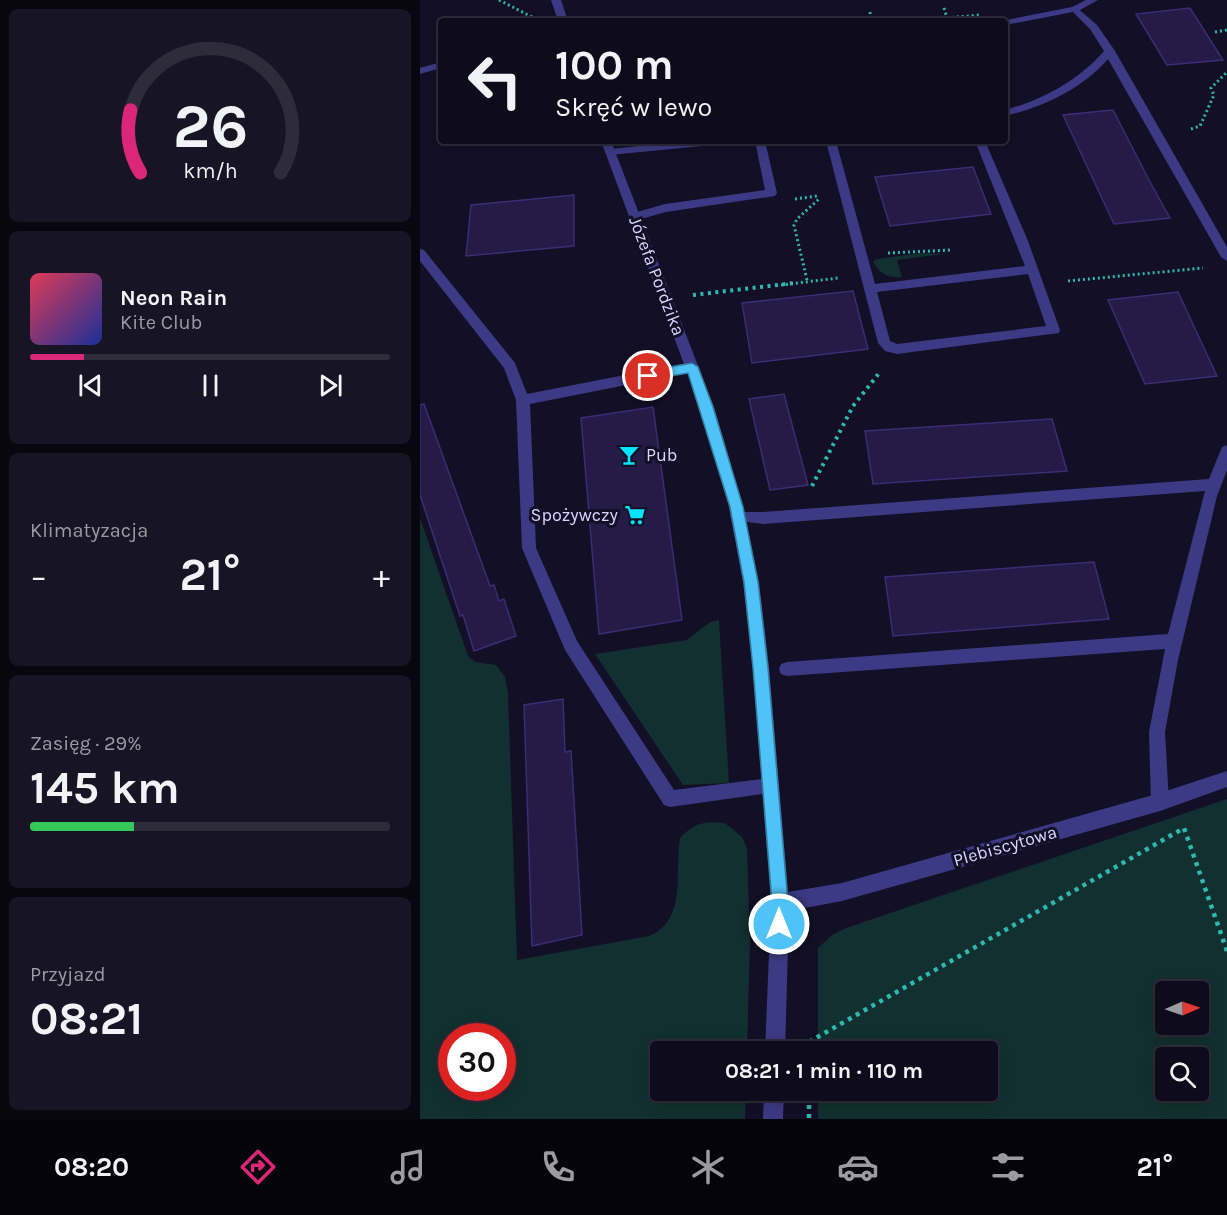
<!DOCTYPE html>
<html lang="pl">
<meta charset="utf-8">
<style>
:root{--surface:#0e0b1c;--page:#171425;--text:#f1f3f6;--muted:#9b9ba3;--line:#2e2b3b;--accent:#db2777}
body{margin:0;font-family:Karla,sans-serif;background:var(--page);color:var(--text);height:100vh;display:flex;flex-direction:column;font-size:22px;white-space:nowrap}
*{box-sizing:border-box;margin:0}
p{font-size:20px;color:var(--muted)}
.icon{flex:none;width:33px;height:33px;fill:none;stroke:currentColor;stroke-width:2;stroke-linecap:round;stroke-linejoin:round}
.map{position:relative;flex:1;overflow:hidden}
.side{display:flex;flex-direction:column;gap:9px;padding:9px;background:#08060f;width:420px}
.side>*{flex:none}
.top-card{position:absolute;left:18px;top:18px;width:570px;height:126px;border-radius:6px;box-shadow:0 3px 15px #0003,0 0 0 2px var(--line);background:#0e0b1c;color:var(--text);overflow:hidden}
.needle{width:39px;rotate:88deg}
.tools{position:absolute;left:735px;top:981px;display:grid;gap:12px}
.tools a{display:grid;place-items:center;width:54px;height:54px;border-radius:6px;background:var(--surface);box-shadow:0 3px 15px #0003,0 0 0 2px var(--line);font-size:30px}
.speed{position:absolute;left:18px;top:1023px;display:flex;gap:12px;font-size:30px;font-weight:700;text-align:center}
.speed>*{display:grid;place-content:center;width:78px;height:78px;border-radius:50%;background:var(--surface);box-shadow:0 3px 15px #0003,0 0 0 2px var(--line);line-height:1}
.speed .limit{border:9px solid #d22;background:#fff;color:#111}
.pin{position:absolute;display:grid;place-items:center;width:51px;height:51px;color:#fff;margin:-26px;border:3px solid #fff;border-radius:50%;box-shadow:0 2px 6px #0007}
.me{position:absolute;width:66px;margin:-33px;rotate:0deg;stroke-linejoin:round;filter:drop-shadow(0 0 4px #0008)}
.turn{display:flex;align-items:center;gap:21px;height:126px;padding:0 18px;font-size:27px}
.turn .icon{width:78px;height:78px;stroke-width:2.5}
.turn b{display:block;font-size:42px;line-height:51px}
.big{font-size:45px;font-weight:700;line-height:1.1}
.side .tile{flex:1;display:flex;flex-direction:column;justify-content:center;gap:9px;min-width:0;padding:0 21px;border-radius:9px;background:var(--page)}
.side .dial{align-items:center;gap:0}
.dial svg{height:156px;overflow:visible;fill:none;stroke:var(--line);stroke-width:7;stroke-linecap:round;text-anchor:middle}
.dial text{fill:var(--text);stroke:none}
.song{display:flex;align-items:center;gap:18px}
.cover{width:72px;height:72px;border-radius:9px;background:linear-gradient(135deg,hsl(350 70% 55%),hsl(230 70% 35%))}
.played{height:6px;border-radius:3px;background:linear-gradient(90deg,var(--accent) 15%,var(--line) 15%)}
.keys{display:flex;justify-content:space-around;direction:ltr}
.heat{display:flex;justify-content:space-between;align-items:center;font-size:33px;direction:ltr}
.charge{height:9px;border-radius:4px;background:linear-gradient(90deg,#34c759 29%,var(--line) 0)}
.trip{position:absolute;left:230px;top:1041px;width:348px;height:60px;border-radius:6px;background:var(--surface);box-shadow:0 3px 15px #0003,0 0 0 2px var(--line);font-weight:700;line-height:60px;text-align:center}
.tabs{display:flex;height:96px;justify-content:space-around;align-items:center;background:#06040b;color:var(--muted)}
.tabs .icon{width:42px;height:42px}
.tabs .current{color:var(--accent)}
.tabs b{font-size:27px;color:var(--text)}
main{display:flex;flex:1;min-height:0}
.map>svg:first-child{display:block}
.green{fill:#12302f;fill-rule:evenodd}
.building{fill:#241b47;stroke:#3b2d73;stroke-width:1.5}
.lines{fill:none;stroke-linecap:round;stroke-linejoin:round}
.path-far2{stroke:#2fb8b0;stroke-width:3;stroke-dasharray:2 3;stroke-linecap:butt}
.path-far1{stroke:#2fb8b0;stroke-width:4;stroke-dasharray:3 4.5;stroke-linecap:butt}
.path{stroke:#2fb8b0;stroke-width:4.5;stroke-dasharray:4 5;stroke-linecap:butt}
.service{fill:#3d3a85;fill-rule:evenodd}
.minor{fill:#3d3a85;fill-rule:evenodd}
.route{fill:#4fc3f7;stroke:#337fa1;stroke-width:1.5}
.labels{text-anchor:middle;dominant-baseline:central;stroke-width:6;stroke-linejoin:round;paint-order:stroke}
.street-label{font-size:18px;fill:#d9d4ff;stroke:#130f26}
.poi-label{font-size:18px;fill:#d9d4ff;stroke:#130f26;text-anchor:start}
</style>
<main>
<section class="side">
<div class="tile dial"><svg viewBox="0 0 100 80">
<path d="M14 69A42 42 0 1 1 86 69"/>
<path d="M14 69A42 42 0 0 1 9 37" stroke="#db2777"/>
<text x="50" y="56" font-size="32" font-weight="700">26</text>
<text x="50" y="72" font-size="11">km/h</text>
</svg></div>
<div class="tile">
<div class="song"><i class="cover"></i><div><b>Neon Rain</b><p>Kite Club</p></div></div>
<div class="played"></div>
<div class="keys"><svg class="icon" aria-label="previous" viewBox="0 0 24 24"><path d="M18 5L8 12l10 7zM5 5v14"/></svg><svg class="icon" aria-label="pause" viewBox="0 0 24 24"><path d="M8 5v14M16 5v14"/></svg><svg class="icon" aria-label="next" viewBox="0 0 24 24"><path d="M6 5l10 7-10 7zM19 5v14"/></svg></div>
</div>
<div class="tile"><p>Klimatyzacja</p>
<div class="heat"><a>−</a><b class="big">21°</b><a>+</a></div>
</div>
<div class="tile"><p>Zasięg · 29%</p><b class="big">145 km</b><div class="charge"></div></div>
<div class="tile"><p>Przyjazd</p><b class="big">08:21</b></div>
</section>
<div class="map">
<svg width="807" height="1119" viewBox="0 0 807 1119">
<rect width="100%" height="100%" fill="#130f26"/>
<!-- green -->
<g class="green">
<path d="M500,253l23,1 -46,6 5,17c-12,2 -25,-4 -29,-16l4,-2z"/>
<path d="M0,518l48,138 7,6 21,3 9,12 3,16 9,267 132,-24c39,-16 25,-64 31,-98 14,-15 25,-17 45,-15l17,14 5,11 3,93 -3,110 -87,1v38l86,1 -1,28h-325zM32,1036h50v52h-50z"/>
<path d="M299,620l10,163 -46,2 -88,-131 92,-14 23,-18z"/>
<path d="M807,799v320h-409v-28l169,-1v-38l-169,-1v-103l14,-13 14,-7zM746,992h32v32h-32zM746,1058h32v32h-32z"/>
</g>
<!-- building -->
<g class="building">
<path d="M770,8l33,52 -56,5 -31,-51z"/>
<path d="M693,110l36,70 21,38 -56,6 -51,-109z"/>
<path d="M553,167l18,47 -101,12 -15,-49z"/>
<path d="M154,195v51l-108,10 5,-51z"/>
<path d="M433,291l15,58 -116,14 -10,-60z"/>
<path d="M758,292l39,84 -72,8 -37,-84z"/>
<path d="M364,394l24,91 -38,5 -21,-91z"/>
<path d="M4,404l66,182 4,-1 5,16 5,-2 12,37 -42,15 -11,-36 -3,1 -40,-121v-90z"/>
<path d="M233,407l29,213 -83,14 -18,-216z"/>
<path d="M632,419l15,52 -194,13 -8,-53z"/>
<path d="M674,562l15,57 -216,17 -8,-59z"/>
<path d="M143,699l2,53 6,-1 11,184 -50,11 -8,-241z"/>
</g>
<g class="lines">
<!-- path-far2 -->
<g class="path-far2">
<path d="M79,0l33,17"/>
<path d="M524,8l3,10"/>
<path d="M450,12l1,9"/>
<path d="M492,21l68,-6"/>
<path d="M795,32l12,-2"/>
<path d="M771,129l9,-3 14,-31 -3,-7 16,-16"/>
<path d="M375,199l22,-3"/>
<path d="M468,253l64,-3"/>
<path d="M387,280l-13,-55 3,-6 22,-20"/>
<path d="M648,281l135,-13"/>
<path d="M361,285l57,-7"/>
</g>
<!-- path-far1 -->
<g class="path-far1">
<path d="M273,295l101,-12"/>
<path d="M392,486l41,-80 27,-34"/>
</g>
<!-- path -->
<g class="path">
<path d="M389,1042l375,-214 43,123"/>
<path d="M389,1096v23"/>
</g>
<!-- service -->
<g class="service">
<path d="M655,6l22,19 18,26 112,196v14l-6,-4 -113,-198c-26,30 -65,48 -103,57v-6c37,-10 73,-29 99,-59l-14,-22 -20,-20z"/>
<path d="M21,62v6l-21,6v-6z"/>
<path d="M268,141h40l-5,3 -113,11 -6,-3 6,-3z"/>
<path d="M335,141h10l12,52 -2,3 -109,16 -32,9 -6,-4 2,-3 35,-10 100,-14z"/>
<path d="M406,141h10l39,143 150,-18 -50,-125h10l43,100 32,89 -1,3 -162,21 -12,-3 -7,-8zM608,274l18,52 -149,18 -7,-3 -13,-49z"/>
<path d="M0,249l4,1 91,113 12,31 165,-32 5,2 2,3 -2,3 -5,2 -162,32 6,144 41,93 97,149 96,-12 6,2 3,6 -3,6 -106,15 -6,-2 -99,-155 -43,-102 -6,-148 -12,-32 -84,-107z"/>
<path d="M807,445v25l-10,26 -39,164 -13,72 4,70 -3,6 -6,3 -6,-3 -3,-6 -2,-70 16,-83 -378,27 -6,-2 -2,-5 2,-5 6,-2 381,-28 37,-143 -442,33 -31,-4 -2,-4 2,-4h31l446,-33 13,-32z"/>
</g>
<!-- minor -->
<g class="minor">
<path d="M131,0h10l7,21h-10z"/>
<path d="M666,0h12l-20,11 -73,14v-4h-4l71,-14z"/>
<path d="M181,141h10l103,266 29,100 16,75 10,85 19,225 54,-9 318,-90 67,-22v16l-67,24 -318,90 -53,10 -4,141h-20l6,-149 -18,-236 -10,-85 -14,-75 -29,-100z"/>
<path d="M344,1090h20l-1,29h-20z"/>
</g>
</g>
<!-- route -->
<path class="route" d="M272,363l6,4 15,40 30,100 15,75 10,86 20,235v21l-3,6 -6,2 -6,-2 -2,-6 1,-21 -19,-235 -9,-86 -14,-75 -42,-134 -40,7 -6,-4 6,-5z"/>
<!-- icons -->
<defs>
<g id="bar-bare" transform="scale(1.62)"><path d="M-6-5H6L.8 .8V4.5H3.5V6h-7V4.5H-.8V.8Z" fill="#00e5ff" stroke="#130f26" stroke-width="2.5" paint-order="stroke"/></g>
<g id="supermarket-bare" transform="scale(1.62)"><path d="M-6-5.5h2.5l.6 2H6L4.5 2H-2.5L-4.4-4H-6ZM-1.5 3.2a1.3 1.3 0 1 0 .1 0ZM3 3.2a1.3 1.3 0 1 0 .1 0Z" fill="#00e5ff" stroke="#130f26" stroke-width="2.5" paint-order="stroke"/></g>
</defs>
<g fill-rule="evenodd">
<use href="#bar-bare" x="209" y="455"/>
<use href="#supermarket-bare" x="215" y="515"/>
</g>
<g class="labels">
<!-- street labels -->
<g class="street-label">
<text transform="translate(237 276) rotate(69)">Józefa Pordzika</text>
<text transform="translate(585 846) rotate(-16)">Plebiscytowa</text>
</g>
<!-- poi labels -->
<g class="poi-label">
<text x="226" y="455">Pub</text>
<text x="198" y="515" text-anchor="end">Spożywczy</text>
</g>
</g>
</svg>
<div class="tools">
<a><svg class="needle" viewBox="-14 -14 28 28"><path d="M0-13l5 13h-10z" fill="#e53935"/><path d="M0 13l5-13h-10z" fill="#9b9ba3"/></svg></a>
<a><svg class="icon" aria-label="search" viewBox="0 0 24 24"><circle cx="10" cy="10" r="6"/><path d="M15 15l6 6"/></svg></a>
</div>
<div class="speed"><div class="limit">30</div></div>
<div class="pin" style="left:228px;top:376px;background:#d93025"><svg class="icon" aria-label="arrive" viewBox="0 0 24 24"><path d="M6 21V4h12l-3 4 3 4H6"/></svg></div>
<svg class="me" style="left:359px;top:924px" viewBox="-20 -20 40 40"><circle r="17" fill="#4fc3f7" stroke="#fff" stroke-width="3"/><path d="M0-11L8 9 0 5-8 9z" fill="#fff"/></svg>
<div class="trip">08:21 · 1 min · 110 m</div>
<div class="top-card">
<div class="turn"><svg class="icon" aria-label="left" viewBox="0 0 24 24"><path d="M17 20v-9H6M10 6l-5 5 5 5"/></svg><div><b>100 m</b>Skręć w lewo</div></div>
</div>
</div>
</main>
<nav class="tabs">
<b>08:20</b>
<svg class="icon current" aria-label="directions" viewBox="0 0 24 24"><path d="M12 3l9 9-9 9-9-9zM9 14v-3h6M13 9l2 2-2 2"/></svg>
<svg class="icon" aria-label="music" viewBox="0 0 24 24"><path d="M9 18V5l10-2v13"/><circle cx="6" cy="18" r="3"/><circle cx="16" cy="16" r="3"/></svg>
<svg class="icon" aria-label="phone" viewBox="0 0 24 24"><path d="M5 4h4l2 5-3 2q2 4 5 5l2-3 5 2v4C11 20 4 13 5 4z"/></svg>
<svg class="icon" aria-label="climate" viewBox="0 0 24 24"><path d="M12 3v18M4 7l16 10M4 17L20 7"/></svg>
<svg class="icon" aria-label="car" viewBox="0 0 24 24"><path d="M5 17H2v-5l4-1 3-4h7l3 4 3 1v5h-3M9 17h6M6 11h13"/><circle cx="7" cy="17" r="2"/><circle cx="17" cy="17" r="2"/></svg>
<svg class="icon" aria-label="filters" viewBox="0 0 24 24"><path d="M4 7h16M4 17h16"/><circle cx="9" cy="7" r="2"/><circle cx="15" cy="17" r="2"/></svg>
<b>21°</b>
</nav>
